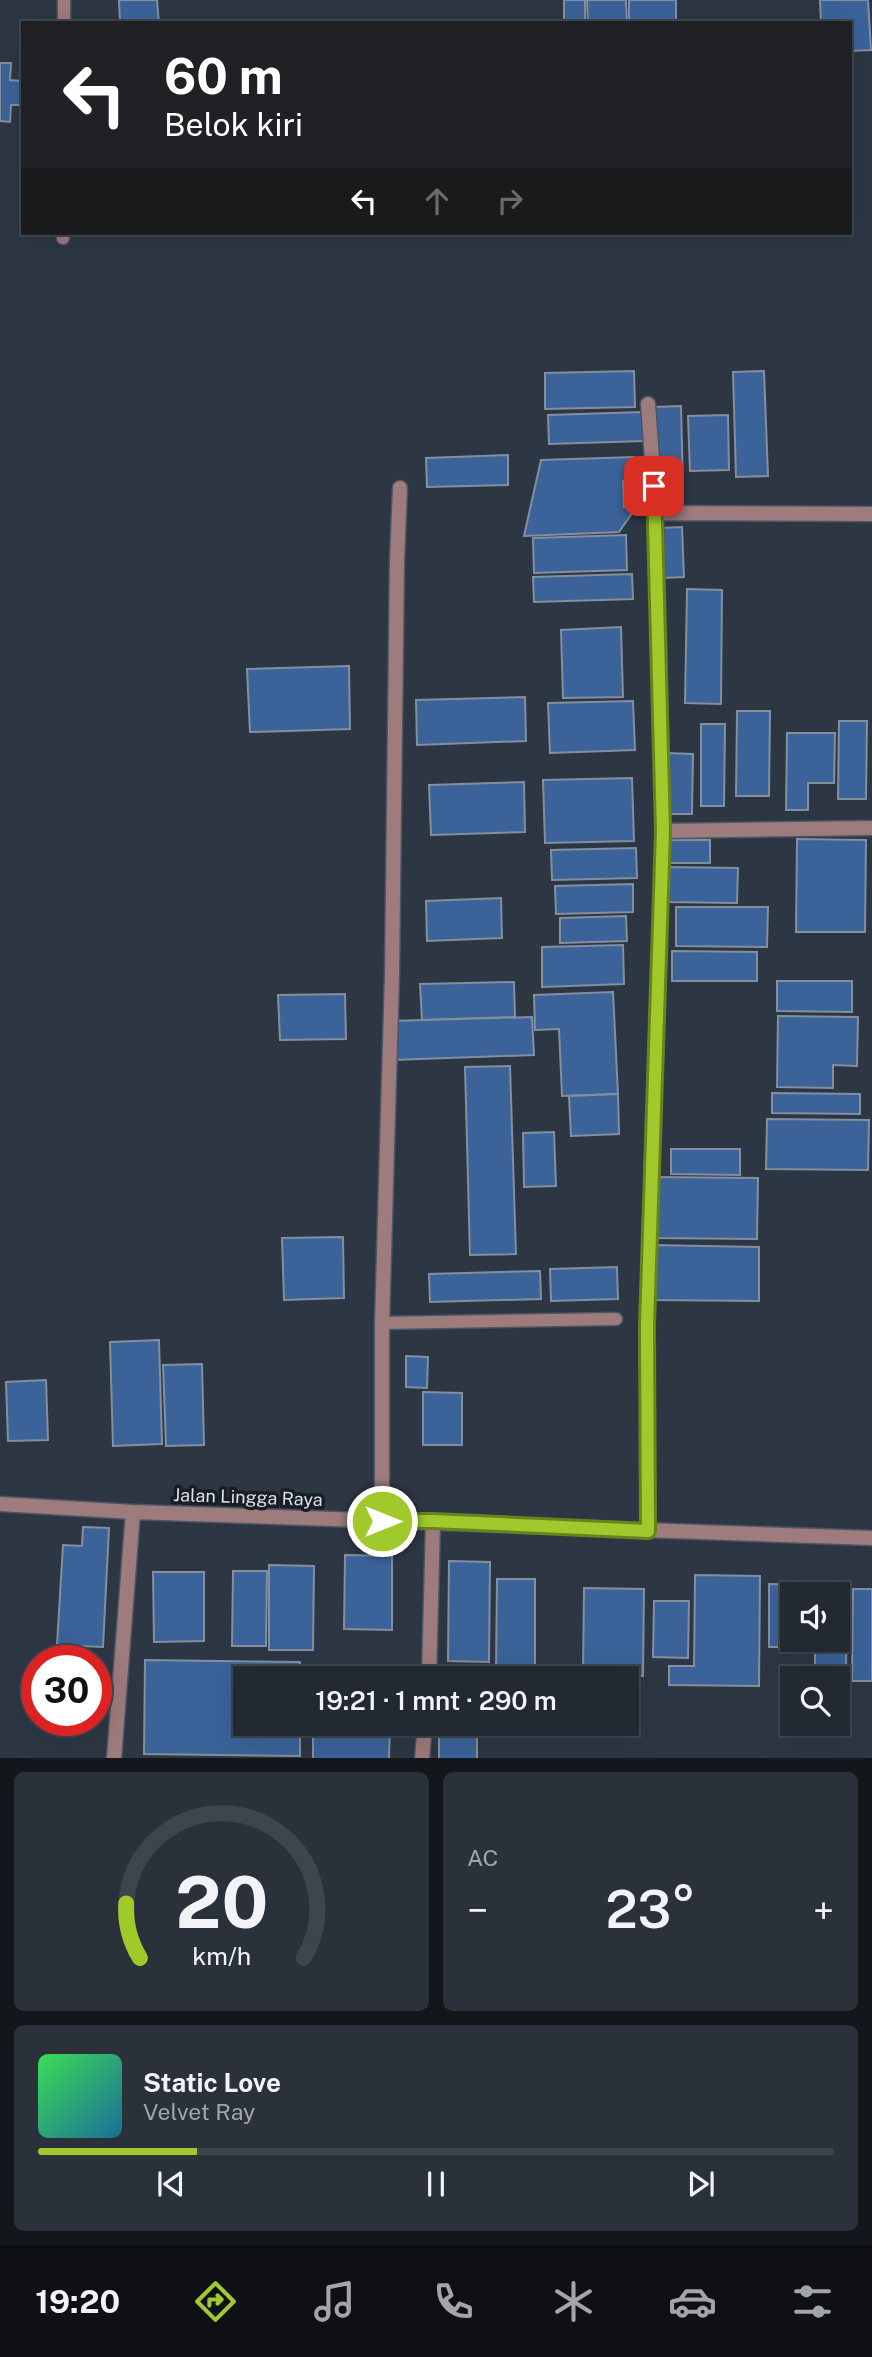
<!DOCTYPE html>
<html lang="id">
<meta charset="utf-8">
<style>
:root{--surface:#222933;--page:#2a313b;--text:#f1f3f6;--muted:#a2a6ac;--line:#3f454e;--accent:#a0c92b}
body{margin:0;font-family:"Public Sans",sans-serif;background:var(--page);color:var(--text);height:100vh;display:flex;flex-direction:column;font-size:26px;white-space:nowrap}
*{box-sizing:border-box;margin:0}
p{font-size:23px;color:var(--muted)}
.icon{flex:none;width:38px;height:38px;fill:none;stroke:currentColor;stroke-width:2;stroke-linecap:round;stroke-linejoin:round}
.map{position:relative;height:1758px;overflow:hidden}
.side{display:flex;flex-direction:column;gap:14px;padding:14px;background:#13171c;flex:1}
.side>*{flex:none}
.hud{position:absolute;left:21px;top:21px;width:831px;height:214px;border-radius:0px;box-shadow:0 7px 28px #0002,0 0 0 2px var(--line);background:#202124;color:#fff;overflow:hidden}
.buttons{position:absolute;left:780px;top:1582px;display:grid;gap:14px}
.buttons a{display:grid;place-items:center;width:70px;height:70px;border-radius:0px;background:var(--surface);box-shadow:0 7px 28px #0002,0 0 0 2px var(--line);font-size:35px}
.speed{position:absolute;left:21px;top:1645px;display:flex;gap:14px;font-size:35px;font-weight:700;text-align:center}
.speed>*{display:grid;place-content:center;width:91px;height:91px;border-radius:50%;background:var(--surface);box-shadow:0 7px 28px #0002,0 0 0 2px var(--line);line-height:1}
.speed .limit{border:10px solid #d22;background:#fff;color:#111}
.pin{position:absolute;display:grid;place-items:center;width:60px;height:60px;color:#fff;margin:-30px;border-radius:14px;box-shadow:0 4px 10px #0006}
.me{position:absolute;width:77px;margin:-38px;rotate:90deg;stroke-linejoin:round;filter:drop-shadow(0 0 5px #0008)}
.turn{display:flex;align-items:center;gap:24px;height:147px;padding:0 28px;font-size:32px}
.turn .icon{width:91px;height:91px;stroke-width:2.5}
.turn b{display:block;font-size:49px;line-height:60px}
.lanes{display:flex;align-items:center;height:66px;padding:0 28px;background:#0003;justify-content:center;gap:35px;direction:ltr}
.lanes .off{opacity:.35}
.big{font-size:52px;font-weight:600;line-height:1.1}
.side .card{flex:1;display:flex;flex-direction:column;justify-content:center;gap:10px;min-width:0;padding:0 24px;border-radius:10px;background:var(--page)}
.side .dial{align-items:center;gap:0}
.dial svg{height:182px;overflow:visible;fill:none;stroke:var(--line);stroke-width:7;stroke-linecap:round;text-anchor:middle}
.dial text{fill:var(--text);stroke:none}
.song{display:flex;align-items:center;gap:21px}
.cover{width:84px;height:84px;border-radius:10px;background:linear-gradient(135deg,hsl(130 70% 55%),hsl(200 70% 35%))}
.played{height:7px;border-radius:4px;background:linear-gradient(90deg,var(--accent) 20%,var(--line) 20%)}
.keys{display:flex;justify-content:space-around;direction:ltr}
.heat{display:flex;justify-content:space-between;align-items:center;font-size:38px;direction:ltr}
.side .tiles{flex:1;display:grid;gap:14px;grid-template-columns:1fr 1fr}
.card:last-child{grid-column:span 2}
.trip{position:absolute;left:233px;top:1666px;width:406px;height:70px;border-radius:0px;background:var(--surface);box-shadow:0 7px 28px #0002,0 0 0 2px var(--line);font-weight:600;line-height:70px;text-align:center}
.dock{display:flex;height:112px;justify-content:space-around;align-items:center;background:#0e1014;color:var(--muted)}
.dock .icon{width:49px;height:49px}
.dock .active{color:var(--accent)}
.dock b{font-size:32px;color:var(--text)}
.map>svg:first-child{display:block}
.building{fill:#3b6399;stroke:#838f9f;stroke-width:2}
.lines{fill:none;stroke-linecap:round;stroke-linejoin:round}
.lane-casing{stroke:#4c5562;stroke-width:15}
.street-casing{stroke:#4c5562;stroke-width:17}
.lane{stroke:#9e7b7d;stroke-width:12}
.street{stroke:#9e7b7d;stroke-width:14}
.route-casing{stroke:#68831c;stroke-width:18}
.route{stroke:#a0c92b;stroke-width:12}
.labels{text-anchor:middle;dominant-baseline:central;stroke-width:7;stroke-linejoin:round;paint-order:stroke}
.street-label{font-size:18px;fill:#dae0e9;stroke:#191e24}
</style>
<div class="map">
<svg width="872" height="1759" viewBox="0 0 872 1759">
<rect width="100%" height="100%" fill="#2d3744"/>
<!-- building -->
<g class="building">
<path d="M119,0h38l2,23h-39z"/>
<rect x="564" y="0" width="21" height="23"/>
<path d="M587,0h39l1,23h-39z"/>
<rect x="629" y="0" width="47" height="23"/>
<path d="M820,0h48l3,50 -21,1v-28h-29z"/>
<path d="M0,63h11l-1,17 11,1 -1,24h-9l-1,17 -10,-1z"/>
<path d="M634,371l1,36 -90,2v-36z"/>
<path d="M764,371l4,105 -32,1 -3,-105z"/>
<path d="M681,406l2,82 -28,1 -2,-82z"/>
<path d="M643,412l1,29 -95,3 -1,-29z"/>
<path d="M728,415l1,55 -39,1 -2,-55z"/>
<path d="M508,455v30l-81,2 -1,-29z"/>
<path d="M634,457l1,24h-12l1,26 13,-1 -18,26 -95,4 17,-76z"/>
<path d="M682,527l2,50 -21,1 -2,-50z"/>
<path d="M626,535l1,35 -93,3 -1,-35z"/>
<path d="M632,574l1,25 -99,3 -1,-25z"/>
<path d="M687,589l35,1 -1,114 -36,-1z"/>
<path d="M621,627l2,70 -60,1 -2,-68z"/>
<path d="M349,666l1,63 -100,3 -3,-63z"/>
<path d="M525,697l1,44 -109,4 -1,-45z"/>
<path d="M633,701l2,49 -85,3 -2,-50z"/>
<path d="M737,711h33l-1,85h-33z"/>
<path d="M839,721h28l-1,78h-28z"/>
<path d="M701,724h24l-1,82h-23z"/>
<path d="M787,733h48l-1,50h-26v27h-22z"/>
<path d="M665,753l28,1 -1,60h-28z"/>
<path d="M632,778l2,63 -89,2 -2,-63z"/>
<path d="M524,782l1,50 -94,3 -2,-50z"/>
<path d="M797,839l69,1 -1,92h-69z"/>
<path d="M667,840h43v23h-44z"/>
<path d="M636,848l1,30 -85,2 -1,-30z"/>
<path d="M664,867l74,1 -1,35 -73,-1z"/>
<path d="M633,884v28l-77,2 -1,-28z"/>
<path d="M501,898l1,40 -75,3 -1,-40z"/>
<path d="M676,907h92l-1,40 -91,-1z"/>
<path d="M626,916l1,25 -67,2v-25z"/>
<path d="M623,945l1,39 -82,3v-40z"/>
<path d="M672,951l85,1v29h-85z"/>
<path d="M777,981h75v31l-75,-1z"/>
<path d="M514,982l1,35 -93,3 -2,-36z"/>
<path d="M613,992l5,102 -56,2 -3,-67 -24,1 -1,-35z"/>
<path d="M345,994l1,45 -66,1 -2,-45z"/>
<path d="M778,1016l80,1 -1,49 -24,-1v23l-56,-1z"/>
<path d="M532,1017l2,38 -141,5 -2,-39z"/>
<path d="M510,1066l6,188 -46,1 -5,-188z"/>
<path d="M772,1093l88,1v20l-88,-1z"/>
<path d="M618,1094l1,40 -48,2 -2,-40z"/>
<path d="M767,1119l102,1 -1,50 -102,-1z"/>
<path d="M554,1132l2,54 -32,1 -1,-54z"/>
<path d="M671,1149h69v26l-69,-1z"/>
<path d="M653,1177l105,1 -1,61 -105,-1z"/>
<path d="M343,1237l1,61 -60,2 -2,-62z"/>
<path d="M652,1245l107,2v54l-108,-1z"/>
<path d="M617,1267l1,32 -67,2 -1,-32z"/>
<path d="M540,1271l1,28 -111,3 -1,-28z"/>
<path d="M159,1340l3,104 -49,2 -3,-104z"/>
<path d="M406,1356l22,1 -1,31 -21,-1z"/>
<path d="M202,1364l2,81 -38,1 -3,-81z"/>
<path d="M46,1380l2,60 -40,1 -2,-59z"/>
<path d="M423,1392l39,1v52h-39z"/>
<path d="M83,1527l26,1 -6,119 -46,-2 6,-100 19,1z"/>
<path d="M345,1555l47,1v74l-48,-1z"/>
<path d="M449,1561l41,1 -1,100 -41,-1z"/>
<path d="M269,1565l45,1 -1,84h-44z"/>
<path d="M233,1571h34l-1,75h-34z"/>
<path d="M153,1572h51v69l-50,1z"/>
<path d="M695,1575l65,1 -1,110 -90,-1v-19h25z"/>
<path d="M497,1579h38v92h-39z"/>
<path d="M769,1584l45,1v9h-21v46h20v7h-44z"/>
<path d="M584,1588l60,1 -1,87 -60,-1z"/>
<path d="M853,1589h19v92h-20z"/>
<path d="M816,1593h31l-1,79h-31v-32h23v-46z"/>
<path d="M654,1601h35l-1,57 -35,-1z"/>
<path d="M145,1660l155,2v16h-55v46h55v32l-156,-2z"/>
<path d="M313,1724h77l-1,35h-76z"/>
<rect x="439" y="1724" width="38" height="35"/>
</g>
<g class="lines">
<!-- lane casing -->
<g class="lane-casing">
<g id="lane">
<path d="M64,23v-23"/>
<path d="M63,238v-5"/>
<path d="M382,1323l234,-4"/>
</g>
</g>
<!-- street casing -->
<g class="street-casing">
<g id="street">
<path d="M648,404l8,109"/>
<path d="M663,831l209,-3"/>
<path d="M0,1504l133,8 739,26"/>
<path d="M382,1521v-198l10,-348 5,-414 3,-73"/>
<path d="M648,1531l-1,-206 16,-494 -7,-318 216,1"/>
<path d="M429,1678l4,-157"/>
<path d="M114,1759l19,-247"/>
<path d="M422,1759l3,-35"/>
</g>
</g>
<!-- lane -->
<use href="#lane" class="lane"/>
<!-- street -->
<use href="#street" class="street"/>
</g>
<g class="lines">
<!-- route casing -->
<g class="route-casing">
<path id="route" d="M382,1521h51l215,10 -1,-206 16,-494 -9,-345"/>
</g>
<!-- route -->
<use href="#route" class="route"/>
</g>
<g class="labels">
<!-- street labels -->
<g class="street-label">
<text transform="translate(248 1497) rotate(2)">Jalan Lingga Raya</text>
</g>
</g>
</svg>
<div class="buttons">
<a><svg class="icon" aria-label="sound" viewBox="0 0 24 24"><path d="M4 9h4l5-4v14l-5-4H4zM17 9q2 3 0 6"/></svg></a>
<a><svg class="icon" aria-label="search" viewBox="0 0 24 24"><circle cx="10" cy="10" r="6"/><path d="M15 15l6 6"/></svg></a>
</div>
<div class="speed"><div class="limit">30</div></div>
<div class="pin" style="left:654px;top:486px;background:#d93025"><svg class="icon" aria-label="arrive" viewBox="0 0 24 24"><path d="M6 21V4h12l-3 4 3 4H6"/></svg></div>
<svg class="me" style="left:382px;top:1521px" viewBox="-20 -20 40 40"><circle r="17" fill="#a0c92b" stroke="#fff" stroke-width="3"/><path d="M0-11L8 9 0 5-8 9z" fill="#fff"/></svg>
<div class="trip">19:21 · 1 mnt · 290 m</div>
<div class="hud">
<div class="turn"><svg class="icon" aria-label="left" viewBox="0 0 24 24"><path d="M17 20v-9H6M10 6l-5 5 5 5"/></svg><div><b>60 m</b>Belok kiri</div></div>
<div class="lanes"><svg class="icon" aria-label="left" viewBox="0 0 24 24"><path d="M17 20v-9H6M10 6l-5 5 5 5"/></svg><svg class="icon off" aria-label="ahead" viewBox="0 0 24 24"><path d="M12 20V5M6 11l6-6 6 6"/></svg><svg class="icon off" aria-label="right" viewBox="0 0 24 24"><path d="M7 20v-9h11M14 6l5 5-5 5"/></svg></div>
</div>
</div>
<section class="side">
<div class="tiles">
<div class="card dial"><svg viewBox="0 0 100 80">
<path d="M14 69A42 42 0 1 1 86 69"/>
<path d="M14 69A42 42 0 0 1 8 45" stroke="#a0c92b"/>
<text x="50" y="56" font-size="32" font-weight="700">20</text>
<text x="50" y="72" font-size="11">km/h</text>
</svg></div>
<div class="card"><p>AC</p>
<div class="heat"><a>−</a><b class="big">23°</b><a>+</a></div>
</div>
<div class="card">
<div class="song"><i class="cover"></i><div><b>Static Love</b><p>Velvet Ray</p></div></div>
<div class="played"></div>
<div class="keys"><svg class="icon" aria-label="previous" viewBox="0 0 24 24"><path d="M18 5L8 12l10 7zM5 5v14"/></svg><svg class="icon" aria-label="pause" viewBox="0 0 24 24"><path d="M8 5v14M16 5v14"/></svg><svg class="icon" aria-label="next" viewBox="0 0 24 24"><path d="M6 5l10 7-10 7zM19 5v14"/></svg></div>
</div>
</div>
</section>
<nav class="dock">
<b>19:20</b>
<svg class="icon active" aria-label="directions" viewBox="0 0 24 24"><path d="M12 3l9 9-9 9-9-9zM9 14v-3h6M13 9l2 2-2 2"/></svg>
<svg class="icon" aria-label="music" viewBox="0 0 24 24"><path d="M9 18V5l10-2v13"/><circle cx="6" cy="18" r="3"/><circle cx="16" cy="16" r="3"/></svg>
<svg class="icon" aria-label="phone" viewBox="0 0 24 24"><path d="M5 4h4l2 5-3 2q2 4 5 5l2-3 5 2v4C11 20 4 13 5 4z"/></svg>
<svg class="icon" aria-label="climate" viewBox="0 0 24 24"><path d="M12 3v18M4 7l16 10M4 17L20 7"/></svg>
<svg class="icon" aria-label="car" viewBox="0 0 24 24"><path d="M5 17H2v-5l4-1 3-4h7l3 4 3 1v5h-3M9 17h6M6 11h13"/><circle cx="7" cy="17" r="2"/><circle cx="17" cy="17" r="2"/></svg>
<svg class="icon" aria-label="filters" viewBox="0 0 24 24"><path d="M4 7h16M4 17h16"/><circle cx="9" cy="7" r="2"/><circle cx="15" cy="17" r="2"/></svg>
</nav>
